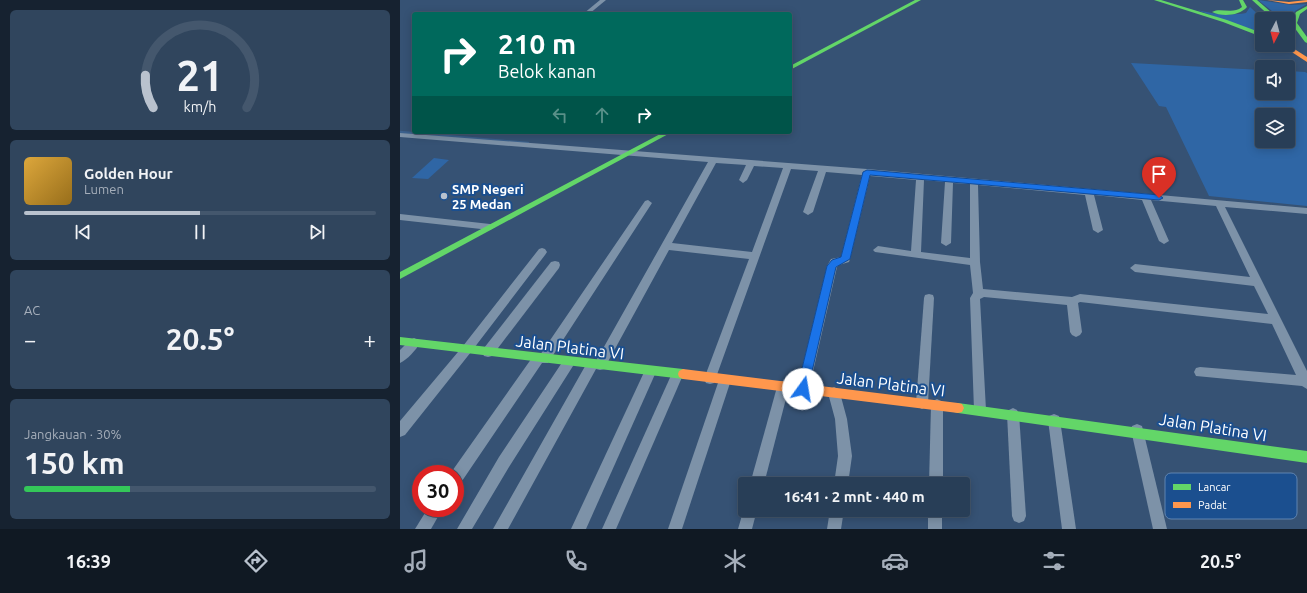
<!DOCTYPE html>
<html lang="id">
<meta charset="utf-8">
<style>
:root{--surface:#283e57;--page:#30455d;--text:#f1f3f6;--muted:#a5aeba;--line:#44576d;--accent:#b9c2ce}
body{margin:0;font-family:Ubuntu,sans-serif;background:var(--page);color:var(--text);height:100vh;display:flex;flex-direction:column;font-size:15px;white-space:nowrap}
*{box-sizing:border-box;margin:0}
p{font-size:13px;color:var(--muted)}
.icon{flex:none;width:22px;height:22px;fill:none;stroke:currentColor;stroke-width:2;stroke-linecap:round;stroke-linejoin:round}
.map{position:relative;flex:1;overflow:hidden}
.drawer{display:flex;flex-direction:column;gap:10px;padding:10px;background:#162230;width:400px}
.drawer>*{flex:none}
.hud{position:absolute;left:12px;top:12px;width:380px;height:122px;border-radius:4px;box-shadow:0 2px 10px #0003,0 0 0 1px var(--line);background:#00695c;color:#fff;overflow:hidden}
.needle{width:26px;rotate:186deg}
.buttons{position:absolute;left:855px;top:12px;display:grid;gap:8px}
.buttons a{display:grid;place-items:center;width:40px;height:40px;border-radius:4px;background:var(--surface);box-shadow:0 2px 10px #0003,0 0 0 1px var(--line);font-size:20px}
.speed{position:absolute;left:12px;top:465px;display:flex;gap:8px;font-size:20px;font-weight:700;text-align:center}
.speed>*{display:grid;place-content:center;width:52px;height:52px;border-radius:50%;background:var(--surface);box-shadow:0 2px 10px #0003,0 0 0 1px var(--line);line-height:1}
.speed .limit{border:6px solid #d22;background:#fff;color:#111}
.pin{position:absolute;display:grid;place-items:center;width:34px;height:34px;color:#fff;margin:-41px -17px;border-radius:50% 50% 50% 0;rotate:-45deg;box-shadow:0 0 4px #0007}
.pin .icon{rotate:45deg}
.me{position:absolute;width:44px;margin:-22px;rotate:13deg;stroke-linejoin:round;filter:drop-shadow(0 0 3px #0008)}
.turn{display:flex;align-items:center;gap:14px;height:84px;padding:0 20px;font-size:18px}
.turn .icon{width:52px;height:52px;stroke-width:2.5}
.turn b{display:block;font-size:28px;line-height:34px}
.lanes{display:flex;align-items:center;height:38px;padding:0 20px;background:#0003;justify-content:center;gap:20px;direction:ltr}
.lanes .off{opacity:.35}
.big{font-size:30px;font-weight:700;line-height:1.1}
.drawer .tile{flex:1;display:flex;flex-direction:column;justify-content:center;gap:6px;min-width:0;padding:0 14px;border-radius:6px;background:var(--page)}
.drawer .dial{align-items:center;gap:0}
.dial svg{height:104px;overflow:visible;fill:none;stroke:var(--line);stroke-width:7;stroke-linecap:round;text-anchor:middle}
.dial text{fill:var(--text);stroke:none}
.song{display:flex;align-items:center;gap:12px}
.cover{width:48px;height:48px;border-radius:6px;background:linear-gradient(135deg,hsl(40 70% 55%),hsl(40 70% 35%))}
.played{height:4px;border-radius:2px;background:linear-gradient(90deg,var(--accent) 50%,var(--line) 50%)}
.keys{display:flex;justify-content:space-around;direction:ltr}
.heat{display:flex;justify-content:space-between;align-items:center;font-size:22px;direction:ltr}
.charge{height:6px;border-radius:3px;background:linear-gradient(90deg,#34c759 30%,var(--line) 0)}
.trip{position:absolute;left:338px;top:477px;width:232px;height:40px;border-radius:4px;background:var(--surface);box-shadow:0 2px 10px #0003,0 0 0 1px var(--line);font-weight:700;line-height:40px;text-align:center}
.tabs{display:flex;height:64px;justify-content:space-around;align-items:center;background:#101923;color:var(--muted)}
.tabs .icon{width:28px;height:28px}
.tabs .selected{color:var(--accent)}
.tabs b{font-size:18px;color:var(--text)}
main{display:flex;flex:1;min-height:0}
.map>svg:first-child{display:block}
.green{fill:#2f66a5;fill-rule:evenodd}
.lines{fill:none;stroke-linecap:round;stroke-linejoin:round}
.stream{stroke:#3b618d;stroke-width:2.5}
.street{fill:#7d92a8;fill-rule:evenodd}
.fast{fill:#63d668;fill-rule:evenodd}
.slow{fill:#ff974d;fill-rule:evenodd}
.route{fill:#1a73e8;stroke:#114b97}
.poi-dot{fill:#b9c2ce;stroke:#1b4f8f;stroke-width:1.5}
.labels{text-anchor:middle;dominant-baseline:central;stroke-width:4;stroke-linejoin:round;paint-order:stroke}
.poi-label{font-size:13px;font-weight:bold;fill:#fff;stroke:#1b4f8f;text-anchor:start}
.near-street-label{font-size:16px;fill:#fff;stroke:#1b4f8f}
.key{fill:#1b4f8f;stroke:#5f84b1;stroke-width:1}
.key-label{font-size:11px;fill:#fff}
</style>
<main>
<section class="drawer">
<div class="tile dial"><svg viewBox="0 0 100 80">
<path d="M14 69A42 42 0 1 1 86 69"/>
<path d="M14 69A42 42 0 0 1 8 44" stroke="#b9c2ce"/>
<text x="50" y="56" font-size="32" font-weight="700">21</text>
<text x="50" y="72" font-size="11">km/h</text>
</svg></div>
<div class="tile">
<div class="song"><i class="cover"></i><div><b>Golden Hour</b><p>Lumen</p></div></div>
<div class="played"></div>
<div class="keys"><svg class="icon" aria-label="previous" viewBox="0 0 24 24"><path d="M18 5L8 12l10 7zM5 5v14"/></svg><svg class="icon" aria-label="pause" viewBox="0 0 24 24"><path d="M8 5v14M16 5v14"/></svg><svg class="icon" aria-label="next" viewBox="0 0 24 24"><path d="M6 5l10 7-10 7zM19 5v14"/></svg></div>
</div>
<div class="tile"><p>AC</p>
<div class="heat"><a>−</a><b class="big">20.5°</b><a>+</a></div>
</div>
<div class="tile"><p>Jangkauan · 30%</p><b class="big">150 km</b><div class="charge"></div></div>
</section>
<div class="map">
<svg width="907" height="529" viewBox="0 0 907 529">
<rect width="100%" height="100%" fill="#365274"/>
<!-- green -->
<g class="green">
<path d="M858,0l33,5 16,-1 -12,7 -3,4 1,13 -5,-4v-5h-6z"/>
<path d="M850,7l13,12 -1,15 -65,-24c16,4 33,6 49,3z"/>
<path d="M731,63l131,7v23h26v-22l17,1 2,1v133l-98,-10 -43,-89 -7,-1zM862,115h26v26h-26z"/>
<path d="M34,158l15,2 -21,19 -16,-1z"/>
</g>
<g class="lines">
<!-- stream -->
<path class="stream" d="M0,132l128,11"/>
<!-- street -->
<g class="street">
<path d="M200,0h6l-17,14h-6z"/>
<path d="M0,133l467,36 440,39v6l-82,-7 82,164v18l-5,-3 -106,-10 -2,-4 2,-4 4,-1 96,8 -24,-51 -192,-22 -2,1 4,29 -2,3 -4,2 -4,-2 -2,-3 -3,-27 -83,-8 -4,2 6,111 -2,4 -4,2 -4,-2 -2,-4 -4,-112 3,-5 -3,-28 -95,-13 -2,-2 5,-4 33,5 5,-71 -46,-4 -20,83 -1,3 -10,3 -2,2 -28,122 -2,4 -4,2 -4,-2 -2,-4 30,-123 4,-7 10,-2 21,-82 -36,-3 -13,40 -5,3 -5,-3 15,-41 -27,-2 -77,214 -4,1 -4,-1 -2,-4 45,-120 -80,-9 -65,119 -4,1 -4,-1 -88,160h-15l95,-168 4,-1 4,1 112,-199 -308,-25zM316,163l30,2 -7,15 4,3 4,-3 7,-14 29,2 -31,84 -80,-9zM524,180l21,2 -4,61 5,3 5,-3 2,-60 17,1v74l-49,-6zM578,185l107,10 8,35 5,3 5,-3 -9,-35 48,5 17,41 5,3 5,-3 -18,-41 65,6 34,71 -115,-13 -5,4 5,4 119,14 14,28 -188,-20 -8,3 -89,-8 -3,-27z"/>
<path d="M248,200l4,3 -104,160h-6l-82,121 -5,2v-12h-5l84,-119h6l105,-154z"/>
<path d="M0,214l90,10 5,3 -5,3 -90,-10z"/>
<path d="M142,248l3,1 2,3 -2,3 -74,97 -66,83 -5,2v-16l63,-75 76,-97z"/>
<path d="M155,261l4,1 1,3 -1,3 -67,88 -4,1 -4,-1 -2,-4 2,-4 67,-86z"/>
<path d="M529,294l4,1 1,3 -6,105 -2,4 -4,2 -4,-2 -2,-4 8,-105 1,-3z"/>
<path d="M14,338l4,2 2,3c-4,7 -13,17 -20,20v-13l10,-10z"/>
<path d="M169,357l4,1 2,4 -2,4 -64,101 -37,62h-15l42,-72 66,-99z"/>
<path d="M250,367l4,1 2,4 -70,157h-15l75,-161z"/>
<path d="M277,370l4,1 2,4 -67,154h-14l71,-158z"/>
<path d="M325,375l4,1 2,4 -49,149h-14l51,-149 2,-4z"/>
<path d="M383,381l4,2 2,4 -25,97h-14l27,-97 2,-4z"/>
<path d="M434,387l4,2 2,4 7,26 5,37 -4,28h-14l4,-28 -3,-37 -7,-26 2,-4z"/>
<path d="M537,399l4,2 2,4v79h-14l2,-79 2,-4z"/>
<path d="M613,408l4,2 2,4 7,102 -2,5 -5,2 -5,-2 -2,-5 -5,-102 2,-4z"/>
<path d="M654,414l5,2 1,4 16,109h-14l-14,-109 1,-4z"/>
<path d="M737,424l5,2 1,4 24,99h-14l-22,-99 1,-4z"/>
<path d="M345,505v5h12l-5,19h-14z"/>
<path d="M28,508h15l-12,21h-16z"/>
<path d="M430,510h14l-3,19h-14z"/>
<rect x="528" y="510" width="14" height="19"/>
</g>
<!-- fast -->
<g class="fast">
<path d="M515,0h6l-131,70v-4z"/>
<path d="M754,0h7l66,20 35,13v4l-39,-15z"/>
<path d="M839,0h4l4,7c-8,9 -25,10 -35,5 9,-5 20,3 30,-5z"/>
<path d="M852,0h5l22,19h-6z"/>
<path d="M907,6v3l-7,5 -3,9 10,14v6l-2,-1 -14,-19 5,-11z"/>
<path d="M264,132h8l-272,147v-7z"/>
<path d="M0,337l283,32 4,2 1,3 -1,3 -4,2 -283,-34z"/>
<path d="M558,403l349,48v12l-349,-50 -4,-1 -2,-4 2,-4z"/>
</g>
<!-- slow -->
<g class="slow">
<path d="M867,0l22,2 18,-2v2l-18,2z"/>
<path d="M881,45h7l19,12v5z"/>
<path d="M283,369l275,34 4,1 2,4 -2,4 -4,1 -275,-34 -4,-2 -1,-3 1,-3z"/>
</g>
</g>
<!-- route -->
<path class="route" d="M467,170l292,25 4,3 -4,2 -289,-25 -20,84 -14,8 -28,122 -1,4 -4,1 -4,-1 -2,-4 30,-123 5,-6 9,-3 22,-85z"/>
<!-- markers -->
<circle class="poi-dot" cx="44" cy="196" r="4"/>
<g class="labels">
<!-- poi labels -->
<g class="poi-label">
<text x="52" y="189">SMP Negeri<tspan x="52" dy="15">25 Medan</tspan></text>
</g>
<!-- near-street labels -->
<g class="near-street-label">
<text transform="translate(170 347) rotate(7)">Jalan Platina VI</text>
<text transform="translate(491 384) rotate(7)">Jalan Platina VI</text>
<text transform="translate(813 427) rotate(9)">Jalan Platina VI</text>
</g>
</g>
<!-- legend -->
<rect x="765" y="473" width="132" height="46" rx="6" class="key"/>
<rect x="773" y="484" width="18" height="6" fill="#63d668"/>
<rect x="773" y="502" width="18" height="6" fill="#ff974d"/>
<g class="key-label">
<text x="798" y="491">Lancar</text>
<text x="798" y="509">Padat</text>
</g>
</svg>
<div class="buttons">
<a><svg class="needle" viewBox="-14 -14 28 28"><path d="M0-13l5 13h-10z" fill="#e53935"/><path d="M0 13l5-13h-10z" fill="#a5aeba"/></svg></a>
<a><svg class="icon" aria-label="sound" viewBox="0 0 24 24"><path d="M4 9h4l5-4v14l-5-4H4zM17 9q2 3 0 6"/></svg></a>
<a><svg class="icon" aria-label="layers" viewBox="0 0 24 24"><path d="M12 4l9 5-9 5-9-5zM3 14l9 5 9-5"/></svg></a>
</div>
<div class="speed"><div class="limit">30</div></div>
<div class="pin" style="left:759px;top:198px;background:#d93025"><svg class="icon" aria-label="arrive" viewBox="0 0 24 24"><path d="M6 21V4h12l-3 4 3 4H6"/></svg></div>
<svg class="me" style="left:403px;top:389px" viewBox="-20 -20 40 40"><circle r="19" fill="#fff"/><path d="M0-13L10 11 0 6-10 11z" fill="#1a73e8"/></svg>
<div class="trip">16:41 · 2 mnt · 440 m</div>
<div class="hud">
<div class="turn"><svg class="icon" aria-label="right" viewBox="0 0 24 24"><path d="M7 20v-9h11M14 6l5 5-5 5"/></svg><div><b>210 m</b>Belok kanan</div></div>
<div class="lanes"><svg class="icon off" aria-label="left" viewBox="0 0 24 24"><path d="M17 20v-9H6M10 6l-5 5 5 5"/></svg><svg class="icon off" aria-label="ahead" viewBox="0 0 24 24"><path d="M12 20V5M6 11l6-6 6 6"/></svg><svg class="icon" aria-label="right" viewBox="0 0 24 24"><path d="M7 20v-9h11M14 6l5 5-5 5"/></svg></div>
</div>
</div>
</main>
<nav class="tabs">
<b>16:39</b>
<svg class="icon selected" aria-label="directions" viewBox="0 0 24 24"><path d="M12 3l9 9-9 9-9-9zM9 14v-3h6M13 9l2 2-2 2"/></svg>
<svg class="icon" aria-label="music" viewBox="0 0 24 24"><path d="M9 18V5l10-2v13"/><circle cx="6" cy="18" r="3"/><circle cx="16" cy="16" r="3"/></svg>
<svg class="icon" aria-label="phone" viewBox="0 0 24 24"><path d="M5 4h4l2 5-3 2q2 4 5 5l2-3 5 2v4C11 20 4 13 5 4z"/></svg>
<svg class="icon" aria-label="climate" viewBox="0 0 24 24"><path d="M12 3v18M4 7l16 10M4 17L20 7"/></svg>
<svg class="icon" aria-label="car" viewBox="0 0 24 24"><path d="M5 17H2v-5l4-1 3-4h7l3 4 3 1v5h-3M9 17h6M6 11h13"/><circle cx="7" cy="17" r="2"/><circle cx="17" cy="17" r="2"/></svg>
<svg class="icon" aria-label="filters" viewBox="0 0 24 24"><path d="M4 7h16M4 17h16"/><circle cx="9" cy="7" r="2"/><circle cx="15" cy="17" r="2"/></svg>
<b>20.5°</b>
</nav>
